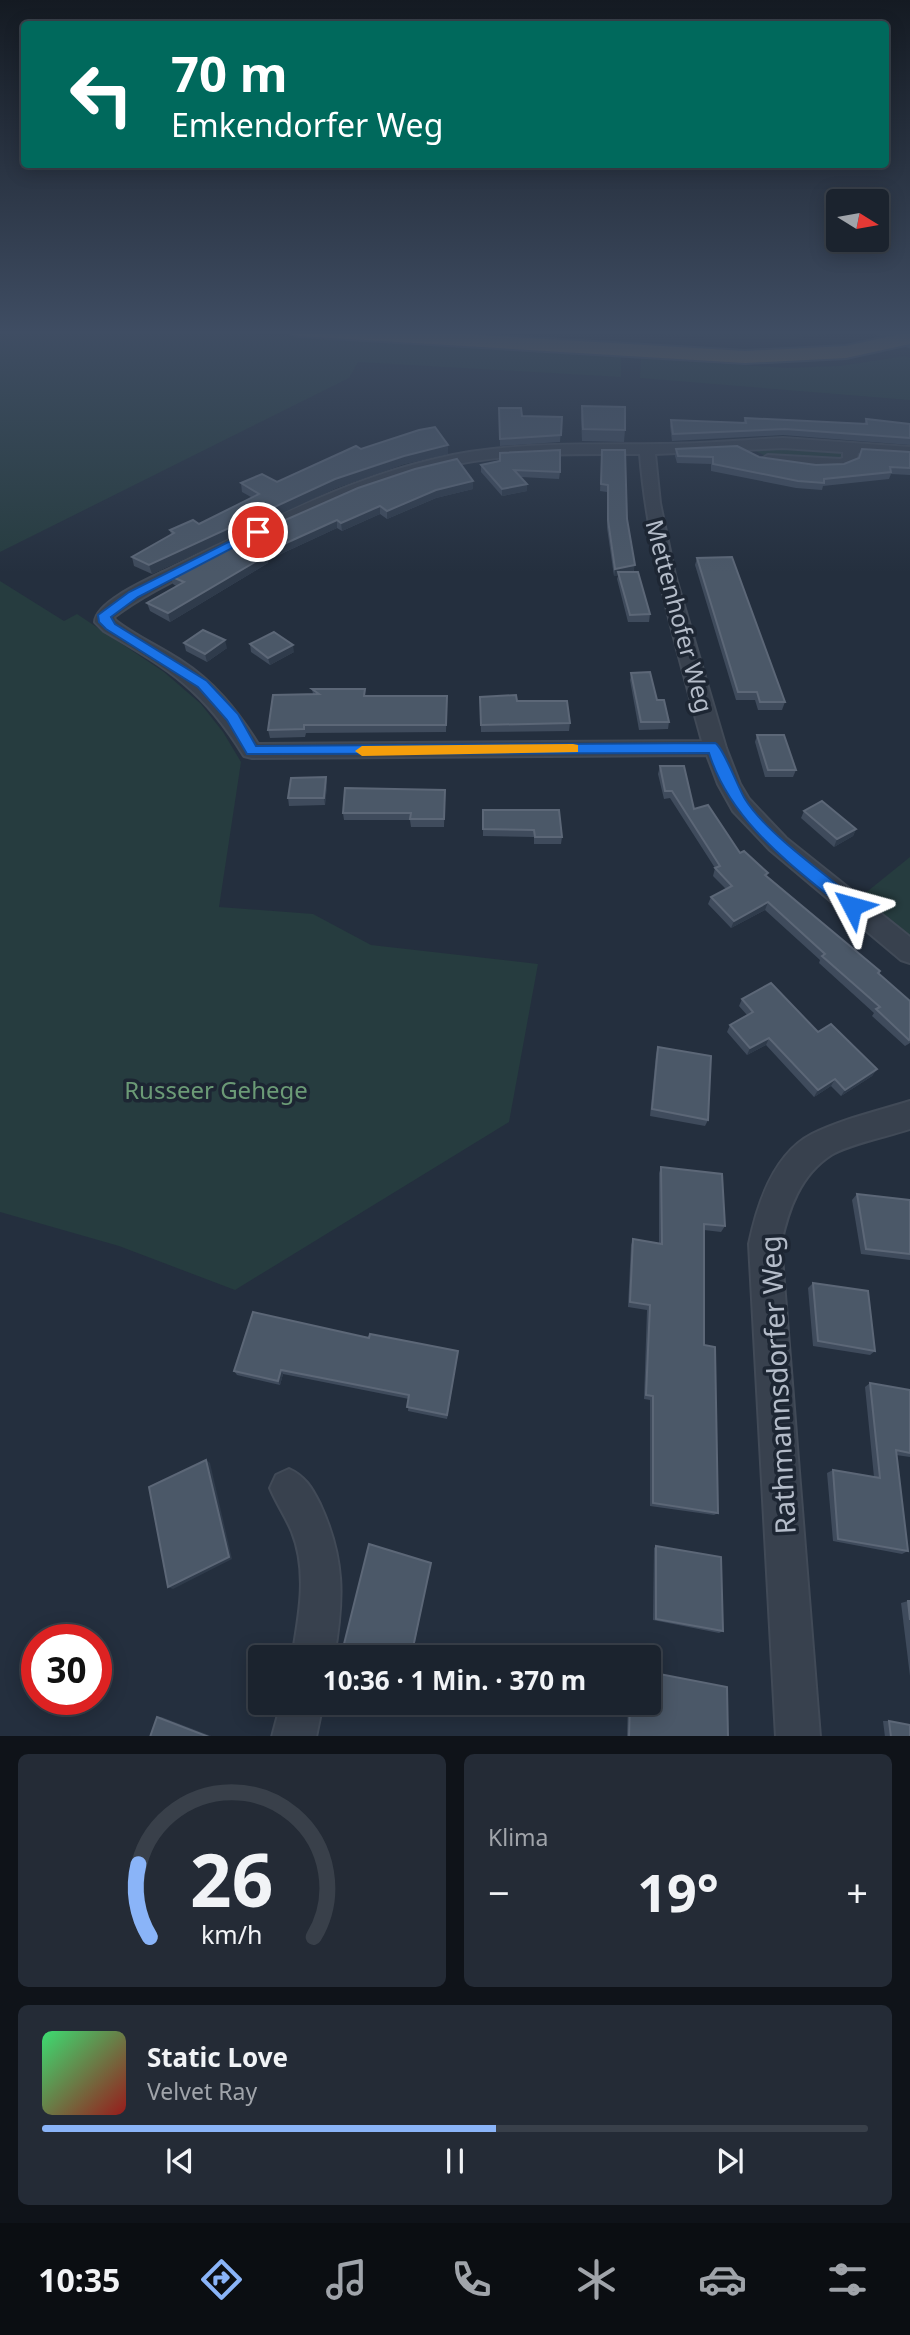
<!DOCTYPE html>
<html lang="de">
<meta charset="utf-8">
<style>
:root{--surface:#1b232e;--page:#242b36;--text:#f1f3f6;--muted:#a0a4aa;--line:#39404a;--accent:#8ab4f8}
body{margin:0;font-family:"Noto Sans",sans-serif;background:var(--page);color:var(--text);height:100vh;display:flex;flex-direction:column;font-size:26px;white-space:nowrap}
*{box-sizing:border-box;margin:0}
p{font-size:23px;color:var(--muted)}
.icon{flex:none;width:38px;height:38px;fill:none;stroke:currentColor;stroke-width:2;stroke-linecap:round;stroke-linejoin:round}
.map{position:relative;height:1736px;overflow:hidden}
.details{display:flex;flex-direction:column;gap:18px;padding:18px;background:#0f1319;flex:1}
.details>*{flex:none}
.banner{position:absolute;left:21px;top:21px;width:868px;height:147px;border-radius:7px;box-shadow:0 4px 18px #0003,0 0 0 2px var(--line);background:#00695c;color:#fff;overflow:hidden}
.needle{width:46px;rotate:101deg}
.tools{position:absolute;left:826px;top:189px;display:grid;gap:14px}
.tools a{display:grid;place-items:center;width:63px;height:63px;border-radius:7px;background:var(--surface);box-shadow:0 4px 18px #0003,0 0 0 2px var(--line);font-size:35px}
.speed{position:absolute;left:21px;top:1624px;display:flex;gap:14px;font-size:35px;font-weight:700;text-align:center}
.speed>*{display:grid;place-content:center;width:91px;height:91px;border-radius:50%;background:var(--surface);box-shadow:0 4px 18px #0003,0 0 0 2px var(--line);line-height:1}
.speed .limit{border:10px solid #d22;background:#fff;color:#111}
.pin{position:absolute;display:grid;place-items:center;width:60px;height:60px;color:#fff;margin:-30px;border:4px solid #fff;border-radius:50%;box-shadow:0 2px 7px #0007}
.me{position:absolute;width:77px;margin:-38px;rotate:309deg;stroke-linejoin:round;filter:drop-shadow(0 0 5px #0008)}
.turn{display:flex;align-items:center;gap:24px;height:147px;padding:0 35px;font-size:32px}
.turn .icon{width:91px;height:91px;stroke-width:2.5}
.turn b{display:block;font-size:49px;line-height:60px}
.big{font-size:52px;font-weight:700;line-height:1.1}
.details .card{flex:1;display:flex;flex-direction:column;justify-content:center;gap:10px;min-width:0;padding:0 24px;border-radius:10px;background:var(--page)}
.details .dial{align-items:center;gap:0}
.dial svg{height:182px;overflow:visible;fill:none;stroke:var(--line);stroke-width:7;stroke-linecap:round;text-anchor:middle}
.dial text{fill:var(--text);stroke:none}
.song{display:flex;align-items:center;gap:21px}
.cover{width:84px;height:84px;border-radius:10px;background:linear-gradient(135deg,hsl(140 70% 55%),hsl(0 70% 35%))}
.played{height:7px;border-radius:4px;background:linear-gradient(90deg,var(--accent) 55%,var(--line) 55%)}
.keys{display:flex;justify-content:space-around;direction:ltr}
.heat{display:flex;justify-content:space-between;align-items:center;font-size:38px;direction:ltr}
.details .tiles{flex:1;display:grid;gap:18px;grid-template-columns:1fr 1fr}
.card:last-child{grid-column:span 2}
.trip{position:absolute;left:248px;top:1645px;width:413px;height:70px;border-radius:7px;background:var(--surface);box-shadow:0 4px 18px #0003,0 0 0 2px var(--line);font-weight:700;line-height:70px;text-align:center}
.tabs{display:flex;height:112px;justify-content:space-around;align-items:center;background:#0b0e12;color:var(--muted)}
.tabs .icon{width:49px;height:49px}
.tabs .current{color:var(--accent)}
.tabs b{font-size:32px;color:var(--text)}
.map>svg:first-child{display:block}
.green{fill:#263c3f}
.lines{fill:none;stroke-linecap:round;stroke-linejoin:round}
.street-casing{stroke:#414a57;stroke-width:4}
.secondary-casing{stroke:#414a57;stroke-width:3}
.highway-casing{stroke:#434c59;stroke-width:4}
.street{fill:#38414e;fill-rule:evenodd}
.secondary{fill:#465061;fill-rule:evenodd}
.highway{fill:#746855;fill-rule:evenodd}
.wall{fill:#3f4b5c}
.shaded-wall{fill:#2f3b4b}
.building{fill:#4b5868;stroke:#5c6777;stroke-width:2}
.route{fill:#1a73e8;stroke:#114b97;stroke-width:2}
.slow{fill:#f59e0b}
.labels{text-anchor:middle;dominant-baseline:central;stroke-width:7;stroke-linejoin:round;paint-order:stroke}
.street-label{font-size:24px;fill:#b4bcc9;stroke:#1d2633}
.park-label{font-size:24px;fill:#6b9a76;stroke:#1d2633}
.near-street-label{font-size:28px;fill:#b4bcc9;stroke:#1d2633}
</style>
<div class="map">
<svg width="910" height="1737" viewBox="0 0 910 1737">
<rect width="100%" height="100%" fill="#242f3e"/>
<!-- green -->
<g class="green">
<path d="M0,330h185l436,27v20l-263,-15 -9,16 -349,174z"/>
<path d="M639,330h214c-70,16 -144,7 -214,3z"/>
<path d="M905,356l5,2v42l-270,-22 1,-20 145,10 54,-2z"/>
<path d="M787,446l57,4 1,9 -76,-1 -15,-8z"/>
<path d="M0,581l64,40 13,-7 87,58 37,32 22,28 18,30 -22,145 94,7 58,31 167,19 -29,158 -274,168 -116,-44 -119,-34z"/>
<path d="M910,857v82l-52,-40z"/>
</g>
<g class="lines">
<!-- street casing -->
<g class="street-casing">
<g id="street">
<path d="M783,438l127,9v10l-52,-4 -2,10 -14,6 -74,-4 -8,-5 8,-5 72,4 3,-1v-6l-60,-4 -128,6 5,49 15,72 51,173 14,36 9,15 37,39 124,99v26l-9,-3 -131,-110 -37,-39 -15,-27 -11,-29 -455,3 -8,-2c-41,-67 -74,-86 -140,-125l-9,-9c1,-22 61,-46 80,-56 84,-41 172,-87 264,-108 72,-17 149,-13 222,-14 41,0 81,-4 122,-6zM640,454c8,98 36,192 62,287l-444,3c-21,-34 -44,-62 -78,-84 -21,-14 -45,-24 -65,-40l-1,-3c33,-25 70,-41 107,-60 70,-35 145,-73 222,-90 64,-15 132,-13 197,-13z"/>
<path d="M910,1101v28c-21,7 -61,15 -79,26 -31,20 -43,55 -50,89l39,493h-44l-27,-493c8,-39 24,-90 63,-110 30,-15 66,-23 98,-33z"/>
<path d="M289,1469c16,7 23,19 31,35 25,54 24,95 14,153h-42c7,-41 16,-85 0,-125 -6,-15 -16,-29 -22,-44l6,-13z"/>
<path d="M281,1703h42l-7,34h-44z"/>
</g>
</g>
<!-- secondary casing -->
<g class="secondary-casing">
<path id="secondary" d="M875,330h24l11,4v13l-32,-13z"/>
</g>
<!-- highway casing -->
<g class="highway-casing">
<path id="highway" d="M289,330h109l347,21 101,-5 59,-13 5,1v10l-64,14 -101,5 -446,-27 -7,-2z"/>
</g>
<!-- street -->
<use href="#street" class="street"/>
<!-- secondary -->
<use href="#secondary" class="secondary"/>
<!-- highway -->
<use href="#highway" class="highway"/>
</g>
<!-- wall -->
<g class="wall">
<path d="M582,406l43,24 -1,12 -42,-1 -1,-23z"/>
<path d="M499,408l23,8 40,1 -2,25 -60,4z"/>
<path d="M745,418l119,6 2,-5 44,5v21l-127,-10 -111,6 -2,-15 1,-6 72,3z"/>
<path d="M361,449l87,5 -44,10 -68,24 -184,86 -18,-8 -2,-9 39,-22 -1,-5 29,-6 52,-27 -9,-5 -1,-9 36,-1z"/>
<path d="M676,449l83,8 57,8 28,-1 66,-12v23l-19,-1 -2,5 -66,7 -1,4 -26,-2 -85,-17v-7l-34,-1 -2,-7z"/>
<path d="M602,450l25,69 7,53 16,42 -1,8h-21l-11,-43 1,-3h-4l-7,-48v-36l-7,-1z"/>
<path d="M500,460l60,12 -1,7 -38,-2 6,14 -25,5 -21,-24v-7z"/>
<path d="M473,481v8l-37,9 -49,21 -7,-5 -38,17 -5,-3 -69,32v3l-98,59 -20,-11 -3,-8 29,-17 -3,-2 -3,-8 104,-51z"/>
<path d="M697,558l88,144 -3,8h-24l-3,-10h-19l-41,-135z"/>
<path d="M184,643l43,5 -20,14 -21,-11z"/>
<path d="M250,644l44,8 -24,13 -19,-13z"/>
<path d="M631,673l26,27 12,22 -1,7 -29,1 -9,-50z"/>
<path d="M312,689h53v7h82l-1,36 -140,1 -1,4 -35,1 -2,-8 45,-36z"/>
<path d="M480,697l37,4 53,22 -1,8 -88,1z"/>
<path d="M757,735l39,35 -3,7h-28l-10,-35z"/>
<path d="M660,766l34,43 46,44 28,20 -1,3 113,95 -1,3 31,27v42l-5,3 -33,-30 2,-3 -55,-50 1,-3 -55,-50 -34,18 -23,-24 3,-7 15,-8 -13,-13 2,-8 -45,-70 -6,1 -6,-25z"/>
<path d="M326,777l1,8 -2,20 -36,1 -1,-8z"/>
<path d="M445,790l-1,37h-33l-1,-7h-66l-1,-7z"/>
<path d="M483,810l79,27 -1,7h-27v-7l-51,-1z"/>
<path d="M804,811l52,18 -3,7 -19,11 -33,-29z"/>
<path d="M742,999l76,33 59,37 -5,7 -31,20 -10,-10 -17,11 -48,-52 -19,10 -20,-23 3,-7 17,-10 -8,-9z"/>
<path d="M658,1047l50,73 -3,6 -55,-10 6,-62z"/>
<path d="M661,1167l64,59 -4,6 -17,-2v115l14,168 -4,2 -64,-9v-106l-6,-1 3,-89 -19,-3 3,-62 2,-6 26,4v-70z"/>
<path d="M857,1194l53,6v60l-49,-6 -9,-54z"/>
<path d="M813,1283l62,68 -5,4 -57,-9 -5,-58z"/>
<path d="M369,1338l89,13 -11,68 -39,-8 1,-12 -126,-25 -3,11 -43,-10 -3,-4z"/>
<path d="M870,1383l40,7v67l-14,-2 12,96 -6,3 -69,-13 -6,-68 6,-3 41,7 -9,-90z"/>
<path d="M656,1546l67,85 -4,2 -66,-13 1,-72z"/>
<path d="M908,1601h2v75l-9,-73z"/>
<path d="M628,1703h21l79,34h-101z"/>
<path d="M883,1721h6l21,16h-25z"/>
</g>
<!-- shaded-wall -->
<g class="shaded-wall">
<path d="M448,445v9l-44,10 -68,24 -184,86 -3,-9 186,-86 69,-23z"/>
<path d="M473,481v8l-37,9 -49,21v-8l49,-21z"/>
<path d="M527,484v7l-25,5v-7z"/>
<path d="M380,506v8l-38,17 -1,-8z"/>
<path d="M337,520v8l-69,32v3l-98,59 -2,-9 96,-60z"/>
<path d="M635,565l-2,8 -15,-1v4h-4l1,-7z"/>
<path d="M225,640l2,8 -20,14 -2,-8z"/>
<path d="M293,645l1,7 -24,13 -2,-7z"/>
<path d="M326,777l1,8 -2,20 -1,-7z"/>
<path d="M856,829l-3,7 -19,11 3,-8z"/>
<path d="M768,902l-3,8 -34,18 3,-7z"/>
<path d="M769,1038l-3,7 -19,10 3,-7z"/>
<path d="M877,1069l-5,7 -31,20 4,-6z"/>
<path d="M835,1079l-4,7 -17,11 4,-7z"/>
<path d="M281,1370l2,4 -3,11 -2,-4z"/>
<path d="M206,1460l4,3 22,96 -59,30 -5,-2z"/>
<path d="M431,1563l-19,94h-1z"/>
<path d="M157,1717h5l52,20h-5z"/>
</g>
<!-- building -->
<g class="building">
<path d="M582,406l43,1v23l-42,-1z"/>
<path d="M499,408h22l1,8 40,1 -1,18 -61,4z"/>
<path d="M745,418l122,6 -1,-5 44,5v14l-125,-9 -112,5 -2,-14 75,3z"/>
<path d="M435,427l13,18 -44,11 -69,23 -186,86 -17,-8 42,-24 -4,-3 23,-10 6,4 60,-30 -18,-11 21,-9 15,8 79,-36 5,3 58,-19z"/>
<path d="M737,446l22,11 57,8 28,-1 15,-6 3,-9 48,3v16l-20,-1 1,5 -67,7v4l-26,-2 -85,-17v-7l-35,-1 -2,-7z"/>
<path d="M560,450v22l-46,-2 13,14 -25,5 -21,-24 19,-4v-8z"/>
<path d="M602,450h23l2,69 8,46 -20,4 -7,-49v-35l-7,-1z"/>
<path d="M457,459l16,22 -37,9 -49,21 -7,-5 -39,17 -4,-3 -73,33 3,2 -99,58 -21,-10 37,-21 -14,-6 104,-51 84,-37 57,-19z"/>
<path d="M732,557l53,145h-25l-3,-10h-19l-41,-134z"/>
<path d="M618,572h20l12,42 -20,1z"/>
<path d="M203,630l22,10 -20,14 -21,-11z"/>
<path d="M274,632l19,13 -25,13 -18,-14z"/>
<path d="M650,672l7,28h7l5,22h-28l-10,-49z"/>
<path d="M312,689h53l-1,7h83l-1,29h-142v4l-36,1 5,-35 46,-1z"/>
<path d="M516,695l1,6h50l3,22 -89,2 -1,-28z"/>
<path d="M757,735h27l12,35h-28z"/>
<path d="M660,766h24l10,43 14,-4 32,48 4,-2 24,22 -3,2 115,96 -2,2 32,28v38l-1,1 -33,-31 4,-2 -58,-51 3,-2 -57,-52 -34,19 -23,-24 21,-11 -17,-18 5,-2 -48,-75h-7z"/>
<path d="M326,777l-2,21h-36l3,-20z"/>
<path d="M345,788l100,2 -1,29h-34l1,-6h-68z"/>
<path d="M822,801l34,28 -19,10 -33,-28z"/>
<path d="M483,810h76l3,27h-27l-1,-7 -51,-1z"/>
<path d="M771,983l47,49 13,-8 46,45 -32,21 -10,-11 -17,11 -49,-52 -19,10 -20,-23 23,-13 -11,-13z"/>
<path d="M658,1047l53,9 -3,64 -56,-11z"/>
<path d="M661,1167l61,7 3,52 -21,-2v121l11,2 3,166 -65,-10v-107l-7,-1 4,-90 -20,-3 3,-63 29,5z"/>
<path d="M857,1194l53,6v54l-44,-5z"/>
<path d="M813,1283l55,8 7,60 -57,-10z"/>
<path d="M253,1312l116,26 1,-4 88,17 -11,64 -40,-8 2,-12 -128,-25 -3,11 -44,-10z"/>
<path d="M870,1383l40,7v63l-14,-3 12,101 -70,-12 -5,-69 47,8z"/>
<path d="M206,1460l23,97 -61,30 -19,-100z"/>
<path d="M369,1544l62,19 -20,94h-39l-29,-9z"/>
<path d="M656,1546l65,11 2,74 -67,-12z"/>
<path d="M908,1601h2v19z"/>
<path d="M649,1672l78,15 1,50h-99l1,-34h19z"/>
<path d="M157,1717l52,20h-59z"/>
<path d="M889,1721l21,4v12h-19z"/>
</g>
<!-- sky -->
<linearGradient id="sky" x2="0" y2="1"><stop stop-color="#141a22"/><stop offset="0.58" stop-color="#3f4d63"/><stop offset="1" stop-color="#3f4d63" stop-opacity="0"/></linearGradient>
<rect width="910" height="573" fill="url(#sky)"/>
<!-- route -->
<path class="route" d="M254,529l9,3 -125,65 -27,20 4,7 92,57 31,33 18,32 459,-3c8,3 23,45 30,56 21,34 81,76 113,102l2,5 -2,4h-12c-54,-45 -115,-87 -137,-157l-462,1 -20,-34 -29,-33 -92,-58 -7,-7 -1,-7 31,-23z"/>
<!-- slow -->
<path class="slow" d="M573,744l5,1v7l-216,4 -7,-5 7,-5z"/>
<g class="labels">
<!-- street labels -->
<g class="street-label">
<text transform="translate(680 616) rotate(75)">Mettenhofer Weg</text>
</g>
<!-- park labels -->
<g class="park-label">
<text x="216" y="1089">Russeer Gehege</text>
</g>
<!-- near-street labels -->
<g class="near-street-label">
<text transform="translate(777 1385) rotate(-93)">Rathmannsdorfer Weg</text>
</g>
</g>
</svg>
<div class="tools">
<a><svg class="needle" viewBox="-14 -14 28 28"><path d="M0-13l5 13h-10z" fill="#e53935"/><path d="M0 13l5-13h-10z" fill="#a0a4aa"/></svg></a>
</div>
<div class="speed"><div class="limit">30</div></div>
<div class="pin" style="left:258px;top:532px;background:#d93025"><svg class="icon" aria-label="arrive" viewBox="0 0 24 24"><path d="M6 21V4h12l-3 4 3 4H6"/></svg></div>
<svg class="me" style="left:852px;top:906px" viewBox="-20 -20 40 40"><path d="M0-17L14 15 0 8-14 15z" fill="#1a73e8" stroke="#fff" stroke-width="4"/></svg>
<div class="trip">10:36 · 1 Min. · 370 m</div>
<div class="banner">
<div class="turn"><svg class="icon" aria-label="left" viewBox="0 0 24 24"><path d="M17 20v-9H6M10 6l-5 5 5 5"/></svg><div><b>70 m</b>Emkendorfer Weg</div></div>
</div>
</div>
<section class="details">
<div class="tiles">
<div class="card dial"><svg viewBox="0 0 100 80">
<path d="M14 69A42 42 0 1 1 86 69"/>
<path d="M14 69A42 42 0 0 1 9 37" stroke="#8ab4f8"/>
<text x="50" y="56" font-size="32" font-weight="700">26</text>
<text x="50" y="72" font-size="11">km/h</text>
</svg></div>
<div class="card"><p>Klima</p>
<div class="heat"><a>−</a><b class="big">19°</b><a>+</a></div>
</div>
<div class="card">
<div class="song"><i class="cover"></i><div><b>Static Love</b><p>Velvet Ray</p></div></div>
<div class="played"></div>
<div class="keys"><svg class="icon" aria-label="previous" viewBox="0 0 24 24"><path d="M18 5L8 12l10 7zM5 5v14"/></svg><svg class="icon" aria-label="pause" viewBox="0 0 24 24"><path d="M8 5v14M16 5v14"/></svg><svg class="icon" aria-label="next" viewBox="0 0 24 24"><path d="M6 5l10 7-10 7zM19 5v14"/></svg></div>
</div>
</div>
</section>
<nav class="tabs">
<b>10:35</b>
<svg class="icon current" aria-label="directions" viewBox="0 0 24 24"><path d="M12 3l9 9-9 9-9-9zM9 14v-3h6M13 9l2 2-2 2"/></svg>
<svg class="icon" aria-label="music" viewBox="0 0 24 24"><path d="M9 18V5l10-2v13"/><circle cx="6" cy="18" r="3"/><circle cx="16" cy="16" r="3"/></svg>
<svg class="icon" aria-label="phone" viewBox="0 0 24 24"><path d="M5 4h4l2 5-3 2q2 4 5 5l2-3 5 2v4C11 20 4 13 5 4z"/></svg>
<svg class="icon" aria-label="climate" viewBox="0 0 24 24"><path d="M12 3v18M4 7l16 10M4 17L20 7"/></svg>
<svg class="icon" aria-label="car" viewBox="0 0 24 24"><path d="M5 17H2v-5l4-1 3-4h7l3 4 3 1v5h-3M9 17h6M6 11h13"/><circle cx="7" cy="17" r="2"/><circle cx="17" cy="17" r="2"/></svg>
<svg class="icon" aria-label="filters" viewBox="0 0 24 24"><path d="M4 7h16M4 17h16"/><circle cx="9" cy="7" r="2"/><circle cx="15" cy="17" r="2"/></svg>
</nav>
